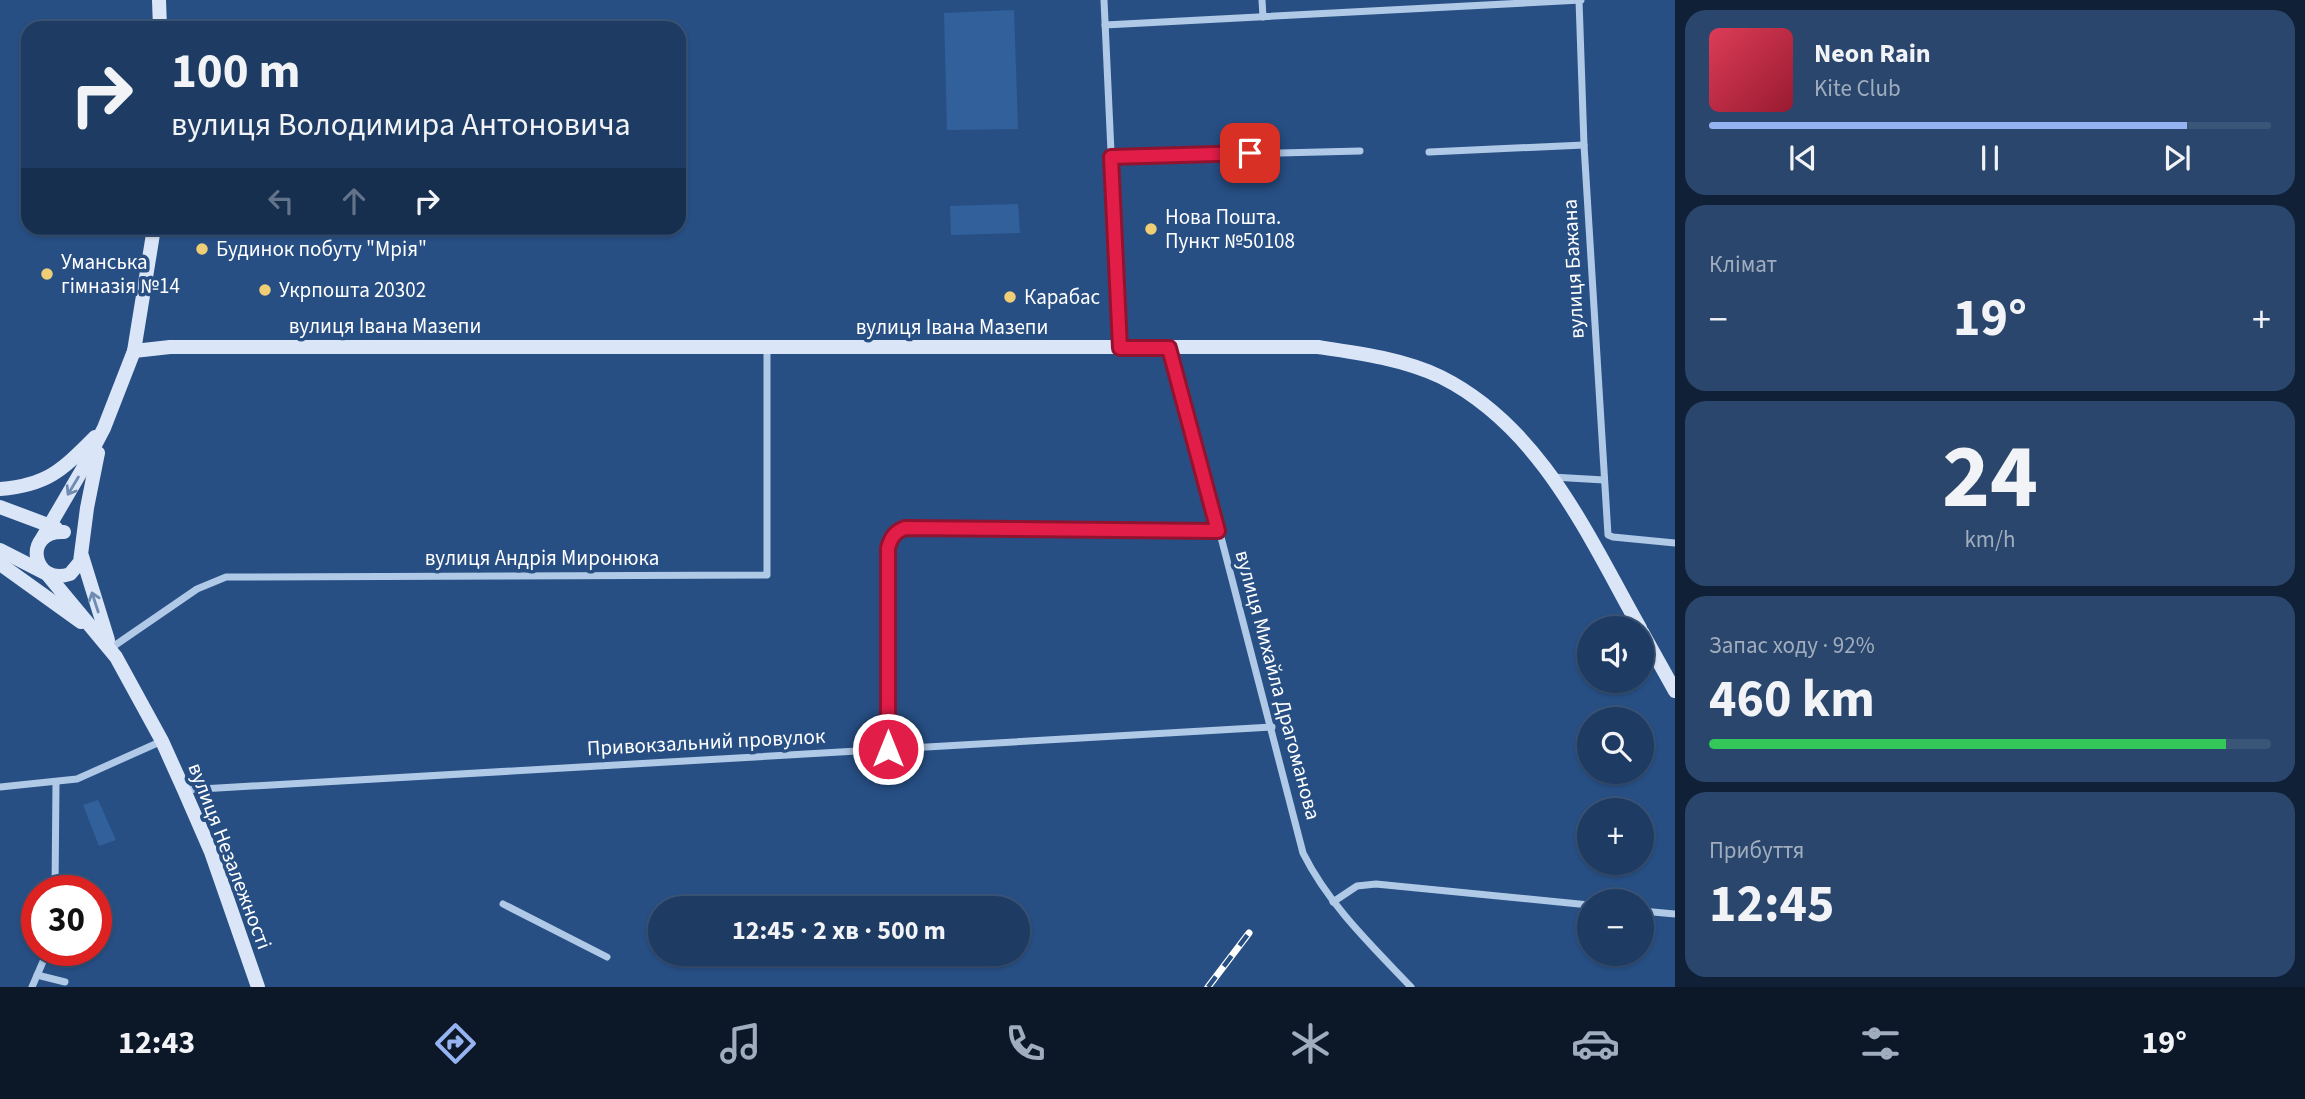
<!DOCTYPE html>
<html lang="uk">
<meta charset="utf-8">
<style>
:root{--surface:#1d3b63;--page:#2a466c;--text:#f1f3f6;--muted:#a0adbe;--line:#3b5578;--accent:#95b2f1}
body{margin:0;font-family:"Source Sans 3",sans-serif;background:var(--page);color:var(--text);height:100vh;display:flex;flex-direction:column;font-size:26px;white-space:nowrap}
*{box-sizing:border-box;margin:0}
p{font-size:23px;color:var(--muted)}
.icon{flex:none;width:38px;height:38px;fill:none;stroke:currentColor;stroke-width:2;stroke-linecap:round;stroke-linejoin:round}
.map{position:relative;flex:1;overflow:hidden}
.side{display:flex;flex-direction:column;gap:10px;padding:10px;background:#102036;width:630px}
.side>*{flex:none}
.guide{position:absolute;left:21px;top:21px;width:665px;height:214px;border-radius:21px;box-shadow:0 2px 5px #0004,0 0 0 2px var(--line);background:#1d3b63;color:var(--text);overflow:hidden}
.fabs{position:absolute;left:1577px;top:616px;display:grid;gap:14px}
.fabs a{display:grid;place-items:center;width:77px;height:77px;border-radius:50%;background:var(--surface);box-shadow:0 2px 5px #0004,0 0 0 2px var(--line);font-size:35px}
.speed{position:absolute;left:21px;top:875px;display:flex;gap:14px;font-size:35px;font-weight:700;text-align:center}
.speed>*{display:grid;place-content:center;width:91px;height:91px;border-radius:50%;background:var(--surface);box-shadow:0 2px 5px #0004,0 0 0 2px var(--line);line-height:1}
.speed .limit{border:10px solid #d22;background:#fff;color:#111}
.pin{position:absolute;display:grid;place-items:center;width:60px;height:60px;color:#fff;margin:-30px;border-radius:14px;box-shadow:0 4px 10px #0006}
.me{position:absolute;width:77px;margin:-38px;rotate:0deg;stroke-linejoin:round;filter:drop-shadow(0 0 5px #0008)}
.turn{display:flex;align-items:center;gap:24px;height:147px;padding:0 35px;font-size:32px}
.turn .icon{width:91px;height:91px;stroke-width:2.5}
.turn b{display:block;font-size:49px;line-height:60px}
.lanes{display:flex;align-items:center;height:66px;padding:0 35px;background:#0003;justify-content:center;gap:35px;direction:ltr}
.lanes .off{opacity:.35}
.big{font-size:52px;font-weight:700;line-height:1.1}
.side .tile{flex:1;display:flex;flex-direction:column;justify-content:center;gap:10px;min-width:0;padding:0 24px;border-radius:21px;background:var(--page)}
.side .dial{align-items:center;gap:0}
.dial b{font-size:91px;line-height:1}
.song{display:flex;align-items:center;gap:21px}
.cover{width:84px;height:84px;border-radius:10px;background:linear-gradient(135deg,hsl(350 70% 55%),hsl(350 70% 35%))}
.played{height:7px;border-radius:4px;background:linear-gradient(90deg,var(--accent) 85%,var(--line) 85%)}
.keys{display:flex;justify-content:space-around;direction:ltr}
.heat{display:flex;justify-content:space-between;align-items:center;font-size:38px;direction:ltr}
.charge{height:10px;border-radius:5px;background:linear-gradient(90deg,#34c759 92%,var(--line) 0)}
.trip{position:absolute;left:648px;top:896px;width:382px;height:70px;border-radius:35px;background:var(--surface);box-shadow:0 2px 5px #0004,0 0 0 2px var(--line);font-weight:700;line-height:70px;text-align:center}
.menu{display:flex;height:112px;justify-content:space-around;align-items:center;background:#0c1828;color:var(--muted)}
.menu .icon{width:49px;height:49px}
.menu .active{color:var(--accent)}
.menu b{font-size:32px;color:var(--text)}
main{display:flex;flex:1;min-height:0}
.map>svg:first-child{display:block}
.green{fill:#31609b}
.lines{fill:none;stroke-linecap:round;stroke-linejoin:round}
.street{stroke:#b0c9e7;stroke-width:7}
.secondary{stroke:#dae6f7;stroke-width:14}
.rail-casing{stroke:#fff;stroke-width:7}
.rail{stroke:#274f84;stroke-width:4.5;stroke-dasharray:13;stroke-linecap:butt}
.oneway{stroke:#6f8bb2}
.route-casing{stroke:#92132f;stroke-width:18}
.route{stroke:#e11d48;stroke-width:12}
.poi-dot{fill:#f0ce76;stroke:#274f84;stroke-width:2.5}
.labels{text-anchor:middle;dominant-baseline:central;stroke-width:7;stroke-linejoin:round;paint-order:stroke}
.poi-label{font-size:21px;fill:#fff;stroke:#274f84;text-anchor:start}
.street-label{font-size:21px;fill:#fff;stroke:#274f84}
</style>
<main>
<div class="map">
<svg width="1675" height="987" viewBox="0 0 1675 987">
<rect width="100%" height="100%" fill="#274f84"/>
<!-- green -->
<g class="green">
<path d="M1014,10l4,119 -71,1 -3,-117z"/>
<path d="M1018,204l2,29 -69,2 -1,-29z"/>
<path d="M98,800l18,40 -17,6 -16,-41z"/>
</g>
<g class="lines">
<!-- street -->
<g class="street">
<path d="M1104,0l16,347"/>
<path d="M1262,0l1,17"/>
<path d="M1579,0l5,145 24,390 5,2 62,6"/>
<path d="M1105,25l476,-25"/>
<path d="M1429,152l155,-7"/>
<path d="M1111,157l249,-6"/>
<path d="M1169,348l53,193 81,312c26,52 68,92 108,134"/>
<path d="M1552,477l52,3"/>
<path d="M111,648l86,-59 29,-12 541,-2v-227"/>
<path d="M888,749v-201c3,-10 6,-16 17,-20l313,3"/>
<path d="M0,787l77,-8 85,-38"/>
<path d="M184,790l1088,-63"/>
<path d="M55,891l1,-109"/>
<path d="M1333,902l24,-16 19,-2 213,21"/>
<path d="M503,904l104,53"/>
<path d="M1642,911l33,3"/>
<path d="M37,975l28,7"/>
<path d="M32,987l16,-37"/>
</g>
<!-- secondary -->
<g class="secondary">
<path d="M159,0l1,28"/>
<path d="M134,351l36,-4h1148c41,6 85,12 123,30 100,50 147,159 199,251"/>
<path d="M0,489c48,-4 62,-19 95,-52"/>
<path d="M0,507l56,21"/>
<path d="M64,532c-42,-2 -32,55 6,42l10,-12 7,-54 11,-55"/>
<path d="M40,542l42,-72 22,-42 30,-77 20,-123"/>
<path d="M0,550l47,24 69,83 46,84 22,49 27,62 47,135"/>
<path d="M82,556l26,84"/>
<path d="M0,564l81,58"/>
<path d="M1642,632l33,59"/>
</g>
<!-- rail casing -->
<g class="rail-casing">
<path id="rail" d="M1208,987l41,-54"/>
</g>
<!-- rail -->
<use href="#rail" class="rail"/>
</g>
<!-- one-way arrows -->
<defs><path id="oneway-shaft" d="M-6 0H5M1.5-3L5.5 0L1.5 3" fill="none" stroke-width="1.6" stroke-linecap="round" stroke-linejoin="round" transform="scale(1.75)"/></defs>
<g class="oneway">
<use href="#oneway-shaft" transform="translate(73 486) rotate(121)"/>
<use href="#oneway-shaft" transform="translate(95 602) rotate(-108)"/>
</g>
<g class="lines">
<!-- route casing -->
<g class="route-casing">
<path id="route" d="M888,749v-201c3,-10 6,-16 17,-20l313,3 -49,-183h-49l-9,-191 139,-4"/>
</g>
<!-- route -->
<use href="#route" class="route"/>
</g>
<!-- markers -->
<g class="poi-dot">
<circle cx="1151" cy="229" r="7"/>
<circle cx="202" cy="249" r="7"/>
<circle cx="47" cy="274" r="7"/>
<circle cx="265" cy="290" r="7"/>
<circle cx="1010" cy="297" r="7"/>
</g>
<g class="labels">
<!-- poi labels -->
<g class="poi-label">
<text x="1165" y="217">Нова Пошта.<tspan x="1165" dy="24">Пункт №50108</tspan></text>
<text x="216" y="249">Будинок побуту "Мрія"</text>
<text x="61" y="262">Уманська<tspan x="61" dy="24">гімназія №14</tspan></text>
<text x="279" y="290">Укрпошта 20302</text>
<text x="1024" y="297">Карабас</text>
</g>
<!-- street labels -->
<g class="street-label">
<text transform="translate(1573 269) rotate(-93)">вулиця Бажана</text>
<text x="385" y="326">вулиця Івана Мазепи</text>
<text x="952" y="327">вулиця Івана Мазепи</text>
<text x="542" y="558">вулиця Андрія Миронюка</text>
<text transform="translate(1278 685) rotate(75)">вулиця Михайла Драгоманова</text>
<text transform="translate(706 742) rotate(-3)">Привокзальний провулок</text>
<text transform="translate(230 856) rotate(69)">вулиця Незалежності</text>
</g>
</g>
</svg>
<div class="fabs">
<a><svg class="icon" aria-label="sound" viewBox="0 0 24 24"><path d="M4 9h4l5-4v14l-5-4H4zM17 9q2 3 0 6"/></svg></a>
<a><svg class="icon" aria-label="search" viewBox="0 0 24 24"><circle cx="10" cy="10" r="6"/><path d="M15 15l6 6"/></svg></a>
<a>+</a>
<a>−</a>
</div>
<div class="speed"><div class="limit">30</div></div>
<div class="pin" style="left:1250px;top:153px;background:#d93025"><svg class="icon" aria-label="arrive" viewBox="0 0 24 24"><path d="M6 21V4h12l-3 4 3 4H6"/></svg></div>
<svg class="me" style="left:888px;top:749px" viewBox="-20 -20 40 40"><circle r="17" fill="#e11d48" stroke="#fff" stroke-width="3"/><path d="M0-11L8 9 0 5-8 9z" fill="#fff"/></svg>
<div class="trip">12:45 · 2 хв · 500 m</div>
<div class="guide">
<div class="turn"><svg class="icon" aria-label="right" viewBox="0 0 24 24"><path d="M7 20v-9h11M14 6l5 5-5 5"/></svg><div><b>100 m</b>вулиця Володимира Антоновича</div></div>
<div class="lanes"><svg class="icon off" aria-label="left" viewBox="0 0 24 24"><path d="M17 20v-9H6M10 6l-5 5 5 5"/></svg><svg class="icon off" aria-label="ahead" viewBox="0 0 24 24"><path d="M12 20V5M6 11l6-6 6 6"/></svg><svg class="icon" aria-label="right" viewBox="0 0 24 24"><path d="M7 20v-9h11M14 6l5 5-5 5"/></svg></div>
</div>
</div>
<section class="side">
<div class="tile">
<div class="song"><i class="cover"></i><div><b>Neon Rain</b><p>Kite Club</p></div></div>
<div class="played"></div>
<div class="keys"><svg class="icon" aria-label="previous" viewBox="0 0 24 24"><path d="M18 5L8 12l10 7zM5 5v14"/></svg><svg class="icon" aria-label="pause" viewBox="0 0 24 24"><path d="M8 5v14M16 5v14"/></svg><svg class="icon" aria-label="next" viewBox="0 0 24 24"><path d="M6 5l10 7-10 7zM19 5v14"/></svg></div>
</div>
<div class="tile"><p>Клімат</p>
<div class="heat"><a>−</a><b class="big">19°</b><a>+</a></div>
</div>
<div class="tile dial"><b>24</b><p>km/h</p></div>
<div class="tile"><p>Запас ходу · 92%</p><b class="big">460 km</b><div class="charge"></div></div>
<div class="tile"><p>Прибуття</p><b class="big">12:45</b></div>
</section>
</main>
<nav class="menu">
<b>12:43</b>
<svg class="icon active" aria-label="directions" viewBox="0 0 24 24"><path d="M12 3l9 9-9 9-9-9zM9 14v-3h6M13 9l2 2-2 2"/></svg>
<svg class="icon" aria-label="music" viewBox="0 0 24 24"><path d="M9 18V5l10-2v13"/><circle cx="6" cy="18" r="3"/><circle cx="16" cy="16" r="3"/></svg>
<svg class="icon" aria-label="phone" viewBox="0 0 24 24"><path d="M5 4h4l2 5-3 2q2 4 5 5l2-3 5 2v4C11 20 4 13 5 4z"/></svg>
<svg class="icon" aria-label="climate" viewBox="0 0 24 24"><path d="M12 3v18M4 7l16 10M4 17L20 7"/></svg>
<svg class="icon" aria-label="car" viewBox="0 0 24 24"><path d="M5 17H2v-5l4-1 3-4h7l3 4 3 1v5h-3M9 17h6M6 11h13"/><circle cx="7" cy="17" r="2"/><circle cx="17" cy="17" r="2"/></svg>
<svg class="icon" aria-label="filters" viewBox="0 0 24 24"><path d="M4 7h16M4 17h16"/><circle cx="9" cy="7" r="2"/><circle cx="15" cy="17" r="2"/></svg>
<b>19°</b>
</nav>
